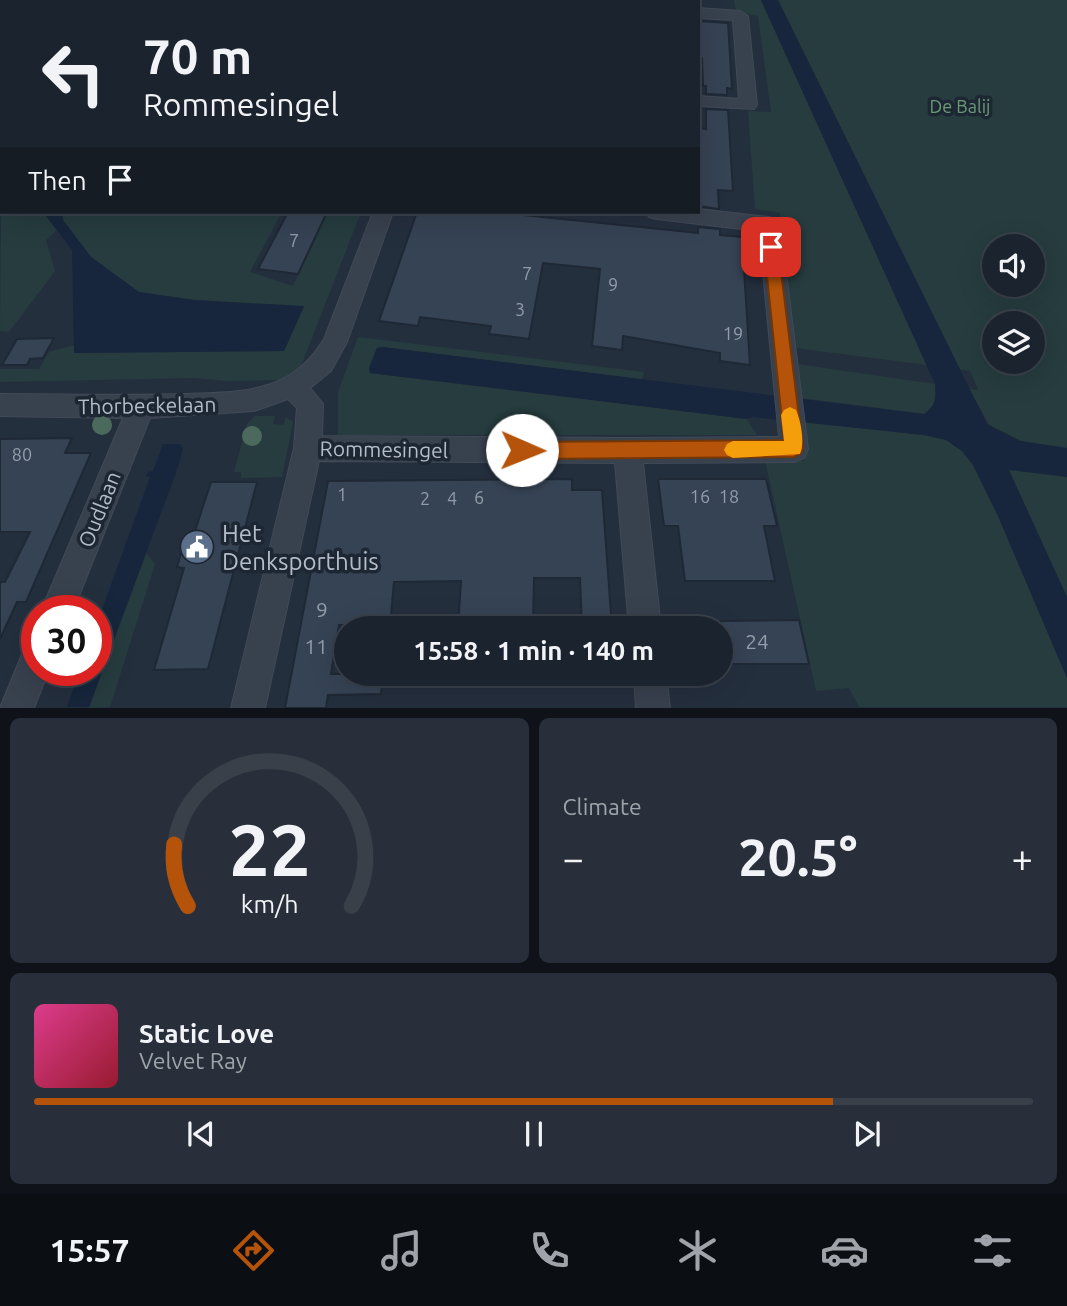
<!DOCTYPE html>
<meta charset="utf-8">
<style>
:root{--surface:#1b232e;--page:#282f3a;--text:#f1f3f6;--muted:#a0a4aa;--line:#39404a;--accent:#b45309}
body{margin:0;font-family:Ubuntu,sans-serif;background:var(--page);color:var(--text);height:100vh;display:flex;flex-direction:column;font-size:26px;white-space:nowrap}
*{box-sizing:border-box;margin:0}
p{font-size:23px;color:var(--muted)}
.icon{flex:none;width:38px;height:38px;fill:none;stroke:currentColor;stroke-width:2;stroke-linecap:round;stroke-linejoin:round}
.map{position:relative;height:708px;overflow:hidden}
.panel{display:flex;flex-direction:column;gap:10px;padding:10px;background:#0f1319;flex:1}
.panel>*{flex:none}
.guide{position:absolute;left:0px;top:0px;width:700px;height:214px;box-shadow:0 7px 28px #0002,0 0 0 2px var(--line);background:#1b232e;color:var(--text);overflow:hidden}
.fabs{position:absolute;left:982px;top:234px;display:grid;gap:14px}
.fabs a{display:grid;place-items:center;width:63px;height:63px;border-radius:50%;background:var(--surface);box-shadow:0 7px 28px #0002,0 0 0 2px var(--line);font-size:35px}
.speed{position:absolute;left:21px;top:595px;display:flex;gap:14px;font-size:35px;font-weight:700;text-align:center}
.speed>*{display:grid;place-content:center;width:91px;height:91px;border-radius:50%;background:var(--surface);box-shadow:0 7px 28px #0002,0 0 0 2px var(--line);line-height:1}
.speed .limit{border:10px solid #d22;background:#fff;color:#111}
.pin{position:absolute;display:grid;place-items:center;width:60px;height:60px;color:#fff;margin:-30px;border-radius:14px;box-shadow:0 4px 10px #0006}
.me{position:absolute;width:77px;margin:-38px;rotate:91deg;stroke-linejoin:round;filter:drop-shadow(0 0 5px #0008)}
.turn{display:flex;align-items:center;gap:24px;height:147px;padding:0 28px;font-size:32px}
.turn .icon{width:91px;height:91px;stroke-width:2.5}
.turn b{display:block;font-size:49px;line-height:60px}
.then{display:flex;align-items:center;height:66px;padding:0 28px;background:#0003;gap:14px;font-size:26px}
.big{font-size:52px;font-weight:700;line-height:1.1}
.panel .tile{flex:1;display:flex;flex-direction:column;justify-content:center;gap:10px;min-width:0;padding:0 24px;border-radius:10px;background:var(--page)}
.panel .dial{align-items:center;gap:0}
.dial svg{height:182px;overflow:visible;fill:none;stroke:var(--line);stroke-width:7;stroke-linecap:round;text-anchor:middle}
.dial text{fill:var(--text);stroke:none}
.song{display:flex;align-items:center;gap:21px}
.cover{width:84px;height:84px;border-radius:10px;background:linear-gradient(135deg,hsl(330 70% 55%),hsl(350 70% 35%))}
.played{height:7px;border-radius:4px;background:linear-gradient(90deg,var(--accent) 80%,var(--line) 80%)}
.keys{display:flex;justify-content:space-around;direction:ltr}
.heat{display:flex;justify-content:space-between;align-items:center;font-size:38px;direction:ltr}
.panel .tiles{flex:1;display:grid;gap:10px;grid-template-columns:1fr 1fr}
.tile:last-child{grid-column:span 2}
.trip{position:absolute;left:334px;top:616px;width:399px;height:70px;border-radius:35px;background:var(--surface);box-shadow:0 7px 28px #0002,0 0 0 2px var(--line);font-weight:700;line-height:70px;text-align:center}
.tab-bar{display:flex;height:112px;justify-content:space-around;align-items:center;background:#0b0e12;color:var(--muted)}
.tab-bar .icon{width:49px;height:49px}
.tab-bar .active{color:var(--accent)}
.tab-bar b{font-size:32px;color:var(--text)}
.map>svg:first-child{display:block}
.green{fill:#263c3f;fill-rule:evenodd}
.water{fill:#17263c}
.building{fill:#364354;stroke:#1f2835;stroke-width:2}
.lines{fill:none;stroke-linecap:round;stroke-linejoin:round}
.lane-casing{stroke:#414a57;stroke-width:2}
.street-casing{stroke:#414a57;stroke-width:2}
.secondary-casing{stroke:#414a57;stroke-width:2}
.lane{fill:#38414e;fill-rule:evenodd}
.street{fill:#38414e;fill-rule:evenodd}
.secondary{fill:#465061;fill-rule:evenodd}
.tree{fill:#4b6a5d}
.route{fill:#b45309;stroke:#753606;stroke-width:2}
.slow{fill:#f59e0b}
.labels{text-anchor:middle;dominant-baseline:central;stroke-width:7;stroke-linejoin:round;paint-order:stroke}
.far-park-label{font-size:18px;fill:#6b9a76;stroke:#1d2633}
.number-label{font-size:18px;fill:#929caa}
.street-label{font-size:21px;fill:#b4bcc9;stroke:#1d2633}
.near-number-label{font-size:21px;fill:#929caa}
.near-poi-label{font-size:24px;fill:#b4bcc9;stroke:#1d2633;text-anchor:start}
</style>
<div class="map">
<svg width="1067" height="708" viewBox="0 0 1067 708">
<rect width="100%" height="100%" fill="#242f3e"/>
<!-- green -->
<g class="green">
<path d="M734,0h27l166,365 -132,-17 -15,-135 -25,-4 -7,-98 23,1 -13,-96 -22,-4z"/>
<path d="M778,0h289v597l-59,-127h7l-46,-81 9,1 -8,-19 -11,-2zM994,247h38v38h-38zM994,324h38v38h-38z"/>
<path d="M2,121v91h41l14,18 -11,10 9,31 -46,61 -9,-1z"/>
<path d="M62,212h220l-32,60 43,14 35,-74h33l-61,157 -15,11 -58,1 -34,-3 -193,4v-13h39l10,-17 25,-7 1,8 209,-2 20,-44 -110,-7 -56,-8 -47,-35 -28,-37z"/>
<path d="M358,337l286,35 -2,8 -259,-33 -6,1 -8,20 2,5 376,46 10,16h-419v-43z"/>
<path d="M797,364l138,20c1,14 1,22 -11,30l-123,-16z"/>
<path d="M255,416h20l-2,8 10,1 3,-8 7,5 -11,55 -41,1v-6h-7l13,-48z"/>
<path d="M805,422l119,13 22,5 16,11 11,14 25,51 69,162v29h-208l-10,-19 -33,3 -51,-231 40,1z"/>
<path d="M146,553l9,11 -45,143 -21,1z"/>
</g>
<!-- water -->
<g class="water">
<path d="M761,0h17l209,424 34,17 46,7v29l-58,-7 58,127v81l-69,-162 -25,-51 -11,-14 -16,-11 -22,-5 -171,-18 -6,2 -377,-46 -1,-5 8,-20 6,-1 541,67c12,-8 12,-16 11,-30z"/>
<path d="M43,212h19l1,8 28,37 48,35 55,8 110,6 -20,45 -210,2 -2,-103z"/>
<path d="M163,444h17l3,5 -6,21 -88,237h-22l13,-37h16v-44l54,-149 -4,-1 2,-4 5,-1z"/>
</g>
<!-- building -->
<g class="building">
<path d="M698,21l30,2 4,66 -5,-1v7l-21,-1v-8h-3l-1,-28 -4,-1z"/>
<path d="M706,109l22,1 5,81 -15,-1 1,19 -21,-3 2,-78 6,1z"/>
<path d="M288,212h39l-29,62 -40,-5z"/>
<path d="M417,212h76l205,21v-6l22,2v6l22,2 8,128 -30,-4v-8l-97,-17 -1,14 -30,-4 8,-77 -57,-6 -14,76 -40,-5 2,-8 -40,-5 -31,-4 -2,9 -39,-5z"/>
<path d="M54,338l-11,20 -13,1 -3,6h-25l15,-26z"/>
<path d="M72,438l-7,15h26l-65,149h-9l-17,37v-57h5l25,-50h-30v-93z"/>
<path d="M572,479v11h30l10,138h-30l-2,-50h-46l-1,50h-75l3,-47 -67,1 -4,44 -51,-1 -8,49h52l-2,20 -53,1 -2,13h-41l43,-227z"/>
<path d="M658,479h108l11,47h-13l11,55h-90l-7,-55h-14z"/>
<path d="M211,482h46l-49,187 -54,1 30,-102 -7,-1 7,-24h7z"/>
<path d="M799,620l10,44h-88v-43z"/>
</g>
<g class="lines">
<!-- lane casing -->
<g class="lane-casing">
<path id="lane" d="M313,0h8l-1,2h-8z"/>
</g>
<!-- street casing -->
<g class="street-casing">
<g id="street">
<path d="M0,0h16l-14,2v3z"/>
<rect x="458" y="0" width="16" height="2"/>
<rect x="595" y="0" width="16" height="2"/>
<path d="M698,8l42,3 8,5 9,89 -3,4 -56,-3v-10l41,3 -6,-79 -35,-2z"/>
<rect x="0" y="62" width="2" height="10"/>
<path d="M698,209l71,8 7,3 4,5 28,224 -4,9 -10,4 -151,1 18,165h-32l-14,-165 -296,-2 -54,247h-34l63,-260 3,-40 -9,-9 -34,12 -104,7 -77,193h-32l82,-193 -123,-2v-22c61,0 122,2 183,0 32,-1 69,0 100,-15 18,-9 31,-24 41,-40l49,-127h20l-46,130 -16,29 -21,17 13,16 -1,32 306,2 151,-1 -20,-206 -103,-12 -7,-2 -3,-5h52z"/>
<path d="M37,643v27h12l-15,38h-34l25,-61z"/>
<path d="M634,674h32l4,34h-34z"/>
</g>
</g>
<!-- secondary casing -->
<g class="secondary-casing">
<g id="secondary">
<path d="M121,0h22l-24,2z"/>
<path d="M0,89h2l-2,17z"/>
</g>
</g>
<!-- lane -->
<use href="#lane" class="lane"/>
<!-- street -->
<use href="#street" class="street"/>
<!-- secondary -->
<use href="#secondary" class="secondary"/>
</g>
<!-- trees -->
<g class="tree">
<circle cx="102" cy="425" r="10"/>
<circle cx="252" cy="436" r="10"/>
</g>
<!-- route -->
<path class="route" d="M771,242l7,5 25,202 -3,5 -6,3 -272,2 -7,-3 -2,-6 2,-5 7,-3 262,-2 -20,-193z"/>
<!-- slow -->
<path class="slow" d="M790,407l6,3c5,11 9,33 4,44l-67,4 -6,-3 -3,-5 3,-6 6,-3h51l-3,-26 3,-5z"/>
<!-- icons -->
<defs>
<g id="civic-disc" transform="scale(1.75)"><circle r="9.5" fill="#5c6f8a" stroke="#1d2633"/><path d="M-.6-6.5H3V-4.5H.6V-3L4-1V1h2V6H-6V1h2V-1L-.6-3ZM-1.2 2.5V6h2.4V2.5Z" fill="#fff"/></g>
</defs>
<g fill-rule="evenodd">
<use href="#civic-disc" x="197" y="547"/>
</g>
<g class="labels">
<!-- far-park labels -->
<g class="far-park-label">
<text x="960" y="106">De Balij</text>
</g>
<!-- number labels -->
<g class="number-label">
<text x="294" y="240">7</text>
<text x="527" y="273">7</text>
<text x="613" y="284">9</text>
<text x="520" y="309">3</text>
<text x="733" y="333">19</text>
<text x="22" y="454">80</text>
<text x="342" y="494">1</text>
<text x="700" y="496">16</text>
<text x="729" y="496">18</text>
<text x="479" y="497">6</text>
<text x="425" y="498">2</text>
<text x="452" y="498">4</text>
</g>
<!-- street labels -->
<g class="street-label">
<text transform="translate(147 405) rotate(-1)">Thorbeckelaan</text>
<text transform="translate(384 449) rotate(1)">Rommesingel</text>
<text transform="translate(99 509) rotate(-68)">Oudlaan</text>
</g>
<!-- near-number labels -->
<g class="near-number-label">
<text x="322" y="609">9</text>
<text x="757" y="641">24</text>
<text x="316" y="646">11</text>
</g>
<!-- near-poi labels -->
<g class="near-poi-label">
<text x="222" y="533">Het<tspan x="222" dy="28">Denksporthuis</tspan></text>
</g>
</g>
</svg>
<div class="fabs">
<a><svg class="icon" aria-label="sound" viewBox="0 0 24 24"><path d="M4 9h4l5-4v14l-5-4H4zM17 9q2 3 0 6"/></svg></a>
<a><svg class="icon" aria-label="layers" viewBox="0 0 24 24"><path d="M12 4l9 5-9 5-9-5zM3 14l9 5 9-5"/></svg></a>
</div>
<div class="speed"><div class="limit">30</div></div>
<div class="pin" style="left:771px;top:247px;background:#d93025"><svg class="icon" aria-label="arrive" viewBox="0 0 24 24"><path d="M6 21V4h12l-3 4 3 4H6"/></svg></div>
<svg class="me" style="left:522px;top:450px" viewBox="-20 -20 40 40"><circle r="19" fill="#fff"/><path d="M0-13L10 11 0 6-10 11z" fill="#b45309"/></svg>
<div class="trip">15:58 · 1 min · 140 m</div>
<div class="guide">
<div class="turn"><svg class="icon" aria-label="left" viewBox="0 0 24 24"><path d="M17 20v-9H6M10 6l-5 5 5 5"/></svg><div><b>70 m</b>Rommesingel</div></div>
<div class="then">Then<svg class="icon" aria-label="arrive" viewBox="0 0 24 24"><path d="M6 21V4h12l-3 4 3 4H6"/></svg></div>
</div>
</div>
<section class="panel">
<div class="tiles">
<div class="tile dial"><svg viewBox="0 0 100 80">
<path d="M14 69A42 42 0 1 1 86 69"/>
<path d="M14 69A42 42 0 0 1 8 42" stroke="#b45309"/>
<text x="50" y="56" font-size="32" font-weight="700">22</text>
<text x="50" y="72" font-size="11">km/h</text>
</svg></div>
<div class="tile"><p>Climate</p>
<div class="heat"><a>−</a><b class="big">20.5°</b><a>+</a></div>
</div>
<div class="tile">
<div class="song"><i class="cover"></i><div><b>Static Love</b><p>Velvet Ray</p></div></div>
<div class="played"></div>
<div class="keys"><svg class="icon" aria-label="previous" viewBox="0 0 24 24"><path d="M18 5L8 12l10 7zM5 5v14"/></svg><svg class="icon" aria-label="pause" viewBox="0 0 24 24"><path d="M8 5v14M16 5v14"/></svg><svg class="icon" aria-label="next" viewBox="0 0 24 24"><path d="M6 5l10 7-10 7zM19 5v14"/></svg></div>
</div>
</div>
</section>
<nav class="tab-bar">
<b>15:57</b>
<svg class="icon active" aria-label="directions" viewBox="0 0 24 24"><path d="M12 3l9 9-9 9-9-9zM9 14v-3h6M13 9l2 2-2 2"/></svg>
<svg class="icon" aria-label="music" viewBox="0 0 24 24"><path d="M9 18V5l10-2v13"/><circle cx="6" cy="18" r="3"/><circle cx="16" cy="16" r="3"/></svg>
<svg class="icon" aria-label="phone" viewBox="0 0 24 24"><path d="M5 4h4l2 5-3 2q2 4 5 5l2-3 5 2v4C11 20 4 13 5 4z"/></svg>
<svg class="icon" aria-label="climate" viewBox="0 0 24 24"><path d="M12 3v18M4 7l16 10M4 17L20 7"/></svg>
<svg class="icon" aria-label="car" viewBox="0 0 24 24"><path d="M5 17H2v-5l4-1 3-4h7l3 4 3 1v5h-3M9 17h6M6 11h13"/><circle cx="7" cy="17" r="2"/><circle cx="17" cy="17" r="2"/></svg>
<svg class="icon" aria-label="filters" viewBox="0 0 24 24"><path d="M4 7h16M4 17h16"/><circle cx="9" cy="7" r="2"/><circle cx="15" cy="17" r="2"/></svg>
</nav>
